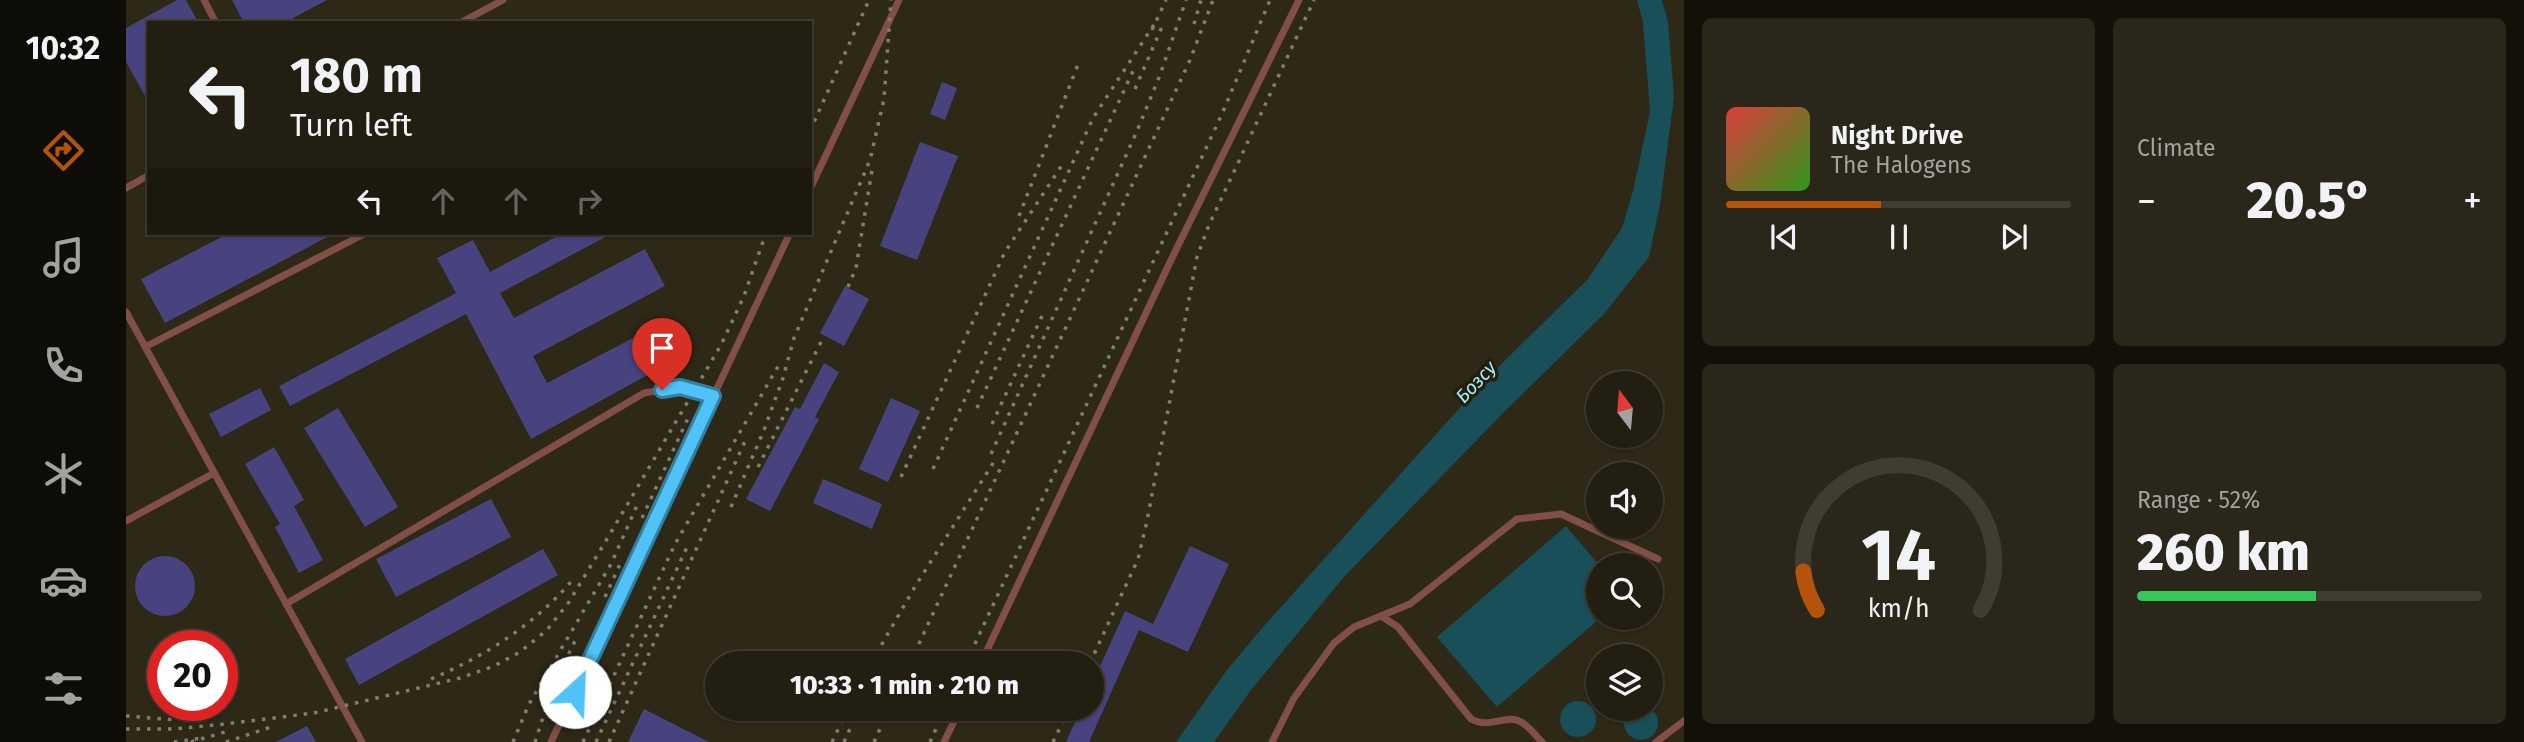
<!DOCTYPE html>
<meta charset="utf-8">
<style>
:root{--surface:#221e11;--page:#2a271a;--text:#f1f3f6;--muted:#a2a29f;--line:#3f3c31;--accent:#b45309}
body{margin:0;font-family:"Fira Sans",sans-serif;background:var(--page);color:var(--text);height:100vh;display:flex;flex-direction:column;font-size:26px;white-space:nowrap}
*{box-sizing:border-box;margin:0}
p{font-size:23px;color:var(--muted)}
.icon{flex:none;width:38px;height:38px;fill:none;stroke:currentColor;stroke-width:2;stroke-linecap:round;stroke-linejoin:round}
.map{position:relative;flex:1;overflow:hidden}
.drawer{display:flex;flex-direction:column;gap:18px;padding:18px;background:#131009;width:840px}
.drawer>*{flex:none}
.guide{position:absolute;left:21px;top:21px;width:665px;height:214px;border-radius:0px;box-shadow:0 2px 5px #0004,0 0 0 2px var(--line);background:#221e11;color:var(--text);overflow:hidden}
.needle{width:46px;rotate:344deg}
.tools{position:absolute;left:1460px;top:371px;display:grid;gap:14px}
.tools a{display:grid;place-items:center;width:77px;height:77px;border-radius:50%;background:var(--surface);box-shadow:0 2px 5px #0004,0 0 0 2px var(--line);font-size:35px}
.speed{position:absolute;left:21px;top:630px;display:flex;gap:14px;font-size:35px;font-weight:700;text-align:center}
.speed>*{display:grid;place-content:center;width:91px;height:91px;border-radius:50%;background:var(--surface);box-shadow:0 2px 5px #0004,0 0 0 2px var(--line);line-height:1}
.speed .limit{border:10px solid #d22;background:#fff;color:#111}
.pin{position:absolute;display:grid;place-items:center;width:60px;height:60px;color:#fff;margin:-72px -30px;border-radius:50% 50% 50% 0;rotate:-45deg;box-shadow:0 0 7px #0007}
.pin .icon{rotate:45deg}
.me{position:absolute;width:77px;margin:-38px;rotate:25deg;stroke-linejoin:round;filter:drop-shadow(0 0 5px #0008)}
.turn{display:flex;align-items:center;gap:24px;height:147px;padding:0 28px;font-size:32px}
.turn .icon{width:91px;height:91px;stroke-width:2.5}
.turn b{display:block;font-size:49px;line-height:60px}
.lanes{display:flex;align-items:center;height:66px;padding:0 28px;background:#0003;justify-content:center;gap:35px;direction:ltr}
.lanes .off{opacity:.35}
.big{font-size:52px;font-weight:800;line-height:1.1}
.drawer .widget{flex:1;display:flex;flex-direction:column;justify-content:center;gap:10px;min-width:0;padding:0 24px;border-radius:10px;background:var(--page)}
.drawer .dial{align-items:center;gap:0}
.dial svg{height:182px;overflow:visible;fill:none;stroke:var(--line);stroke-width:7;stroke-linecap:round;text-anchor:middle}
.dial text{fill:var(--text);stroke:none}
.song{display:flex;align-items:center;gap:21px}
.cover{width:84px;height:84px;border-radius:10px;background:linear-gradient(135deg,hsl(0 70% 55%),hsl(110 70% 35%))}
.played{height:7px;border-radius:4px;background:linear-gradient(90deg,var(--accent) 45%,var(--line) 45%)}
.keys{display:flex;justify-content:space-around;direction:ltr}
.heat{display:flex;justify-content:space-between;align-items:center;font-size:38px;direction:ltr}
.charge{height:10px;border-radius:5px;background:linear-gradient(90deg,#34c759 52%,var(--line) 0)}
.drawer .tiles{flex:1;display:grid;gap:18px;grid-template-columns:repeat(2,1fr)}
.trip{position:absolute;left:579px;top:651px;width:399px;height:70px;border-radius:35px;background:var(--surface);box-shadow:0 2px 5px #0004,0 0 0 2px var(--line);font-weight:800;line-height:70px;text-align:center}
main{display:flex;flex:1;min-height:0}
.tab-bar{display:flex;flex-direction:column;width:126px;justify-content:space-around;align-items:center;background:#0e0c07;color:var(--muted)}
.tab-bar .icon{width:49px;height:49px}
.tab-bar .selected{color:var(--accent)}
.tab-bar b{font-size:32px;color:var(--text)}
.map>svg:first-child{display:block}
.water{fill:#184f59}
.building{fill:#48437f}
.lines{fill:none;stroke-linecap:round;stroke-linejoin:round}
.lane{stroke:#814e48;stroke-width:7}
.rail{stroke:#827d6f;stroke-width:3.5;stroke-dasharray:3.5 7;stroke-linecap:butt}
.route-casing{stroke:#337fa1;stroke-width:18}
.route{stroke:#4fc3f7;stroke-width:12}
.labels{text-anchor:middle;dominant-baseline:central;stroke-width:7;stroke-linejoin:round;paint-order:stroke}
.water-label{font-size:19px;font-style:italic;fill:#a4effd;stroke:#241e0e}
</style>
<main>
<nav class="tab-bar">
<b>10:32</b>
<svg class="icon selected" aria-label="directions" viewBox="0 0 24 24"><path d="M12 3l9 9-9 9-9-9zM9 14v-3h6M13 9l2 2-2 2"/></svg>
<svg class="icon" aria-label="music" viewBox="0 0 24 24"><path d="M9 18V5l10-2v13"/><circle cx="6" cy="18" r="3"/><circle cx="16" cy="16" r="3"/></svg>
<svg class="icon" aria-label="phone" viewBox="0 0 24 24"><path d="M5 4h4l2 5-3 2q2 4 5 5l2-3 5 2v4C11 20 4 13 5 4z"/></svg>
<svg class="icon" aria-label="climate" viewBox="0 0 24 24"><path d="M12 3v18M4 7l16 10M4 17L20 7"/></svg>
<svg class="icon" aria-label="car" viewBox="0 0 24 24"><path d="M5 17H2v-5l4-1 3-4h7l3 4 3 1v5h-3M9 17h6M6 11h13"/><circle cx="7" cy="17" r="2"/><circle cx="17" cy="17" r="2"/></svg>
<svg class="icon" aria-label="filters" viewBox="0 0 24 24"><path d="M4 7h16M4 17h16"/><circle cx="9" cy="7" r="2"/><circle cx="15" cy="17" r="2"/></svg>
</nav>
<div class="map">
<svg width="1558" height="742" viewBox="0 0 1558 742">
<rect width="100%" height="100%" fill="#2e2817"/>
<!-- water -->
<g class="water">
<path d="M1511,0h25l6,22 6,75 -14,108 -11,52 -45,57 -102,100 -159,164 -92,112 -37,52h-38l51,-72 36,-43 220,-245 104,-102 35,-52 11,-37 17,-79 -7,-90z"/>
<path d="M1440,526l33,39 -1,53h2l-103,89 -60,-70z"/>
<circle cx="1452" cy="719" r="18"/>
<circle cx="1515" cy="723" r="17"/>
</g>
<!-- building -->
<g class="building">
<path d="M51,0h9l11,20 -5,3h-43v80l-23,-41v-34z"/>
<path d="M106,0h95l-34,18 3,5h-52z"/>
<path d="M816,82l15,6 -12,32 -15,-6z"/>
<path d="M794,142l38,14 -41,104 -37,-14z"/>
<path d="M103,233h106l-170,90 -24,-44z"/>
<path d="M437,233h50l-113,60 14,25 131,-69 20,37 -132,70 14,27 109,-57 19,34 -144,79 -65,-125 -176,92 -11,-20 177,-93 -19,-35 36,-18 17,32z"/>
<path d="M719,286l24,13 -25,47 -24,-13z"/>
<path d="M698,363l15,9 -24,45 4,2 -49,92 -24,-12 49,-92 5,2z"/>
<path d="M134,388l11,22 -50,27 -12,-23z"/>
<path d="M765,398l29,13 -32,71 -29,-13z"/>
<path d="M212,408l60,99 -33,20 -61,-99z"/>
<path d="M148,447l30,53 -10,6 29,54 -24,13 -24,-46 5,-3 -35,-60z"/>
<path d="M697,479l59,25 -10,25 -59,-26z"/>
<path d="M365,499l20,38 -115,60 -20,-38z"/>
<path d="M1064,546l39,18 -41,88 -49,-22 -50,112h-23l15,-33h11v-25l33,-73 28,13z"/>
<path d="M417,549l15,26 -199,110 -14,-26z"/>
<circle cx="39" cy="586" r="30"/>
<path d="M518,709l65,33h-81z"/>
<path d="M181,726l9,16h-40z"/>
</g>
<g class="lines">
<!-- lane -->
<g class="lane">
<path d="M78,0l12,23"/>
<path d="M334,23l43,-23"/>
<path d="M0,188l23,-13"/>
<path d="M684,189l89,-189"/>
<path d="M0,312l236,430"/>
<path d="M19,347l221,-114"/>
<path d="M0,521l88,-48"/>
<path d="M160,604l358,-211 36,-6 33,9"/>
<path d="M1255,616l17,11 73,92c20,11 35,-6 50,3 8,4 14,13 21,20"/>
<path d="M855,663l190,-403 128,-260"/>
<path d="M425,742l239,-509"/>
<path d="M818,742l16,-33"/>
<path d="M1146,742l22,-44 40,-55 20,-16 56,-23 107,-85 44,-5 97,45"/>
<path d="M1530,742l28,-21"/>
</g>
<!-- rail -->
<g class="rail">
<path d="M1068,24l7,-24"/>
<path d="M1026,30l14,-30"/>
<path d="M1009,89l29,-67"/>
<path d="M684,131l59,-131"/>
<path d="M893,216l60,-154"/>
<path d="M722,287l8,-19 16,-98"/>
<path d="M851,408l156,-337"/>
<path d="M866,424l50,-108"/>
<path d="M865,454l146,-323 23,-56 26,-75"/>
<path d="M632,467l66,-131"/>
<path d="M807,469l160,-351 62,-95"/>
<path d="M775,477l104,-225 59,-90"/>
<path d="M605,507l33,-77 19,-52 11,-40 76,-178 14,-61 7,-99"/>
<path d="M516,518l47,-102"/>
<path d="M479,597l16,-35"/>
<path d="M745,663l45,-78 81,-128"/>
<path d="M784,663l280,-603 23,-60"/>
<path d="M840,663l256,-549 48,-114"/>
<path d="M964,663l48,-104 9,-38 50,-264 12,-32 105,-225"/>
<path d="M305,679c56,-24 105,-55 144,-102"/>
<path d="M0,716l50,4"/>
<path d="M0,729h47l52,-5 89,-11 146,-35 34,-12 26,-14 27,-22 22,-28 41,-68 111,-189 23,-49 22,-63"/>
<path d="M48,742l27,-4"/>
<path d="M65,742l34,-10"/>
<path d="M100,742l45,-15"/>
<path d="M387,742l16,-38 82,-140 28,-63"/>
<path d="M409,742l19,-58 23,-47"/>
<path d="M457,742l92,-198 105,-181"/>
<path d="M470,742l92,-197"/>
<path d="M483,742l137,-303"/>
<path d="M706,742l16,-33"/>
<path d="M718,742l15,-33"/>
<path d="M748,742l15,-33"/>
<path d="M804,742l15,-33"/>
<path d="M927,742l16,-33"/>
</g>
</g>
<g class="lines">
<!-- route casing -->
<g class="route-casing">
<path id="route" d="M449,692l138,-296 -33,-9 -18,3"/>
</g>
<!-- route -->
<use href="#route" class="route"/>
</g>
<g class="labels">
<!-- water labels -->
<g class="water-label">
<text transform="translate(1350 382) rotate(-47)">Бозсу</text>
</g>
</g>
</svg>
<div class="tools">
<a><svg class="needle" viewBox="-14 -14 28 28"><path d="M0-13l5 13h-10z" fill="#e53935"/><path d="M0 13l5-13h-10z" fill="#a2a29f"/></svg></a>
<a><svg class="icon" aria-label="sound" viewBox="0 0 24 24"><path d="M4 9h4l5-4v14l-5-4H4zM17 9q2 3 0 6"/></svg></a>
<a><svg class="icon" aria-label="search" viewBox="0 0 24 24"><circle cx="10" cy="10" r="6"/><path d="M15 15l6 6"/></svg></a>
<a><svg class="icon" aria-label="layers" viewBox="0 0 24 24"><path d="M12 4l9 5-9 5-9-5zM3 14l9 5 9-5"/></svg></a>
</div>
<div class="speed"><div class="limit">20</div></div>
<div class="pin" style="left:536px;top:390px;background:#d93025"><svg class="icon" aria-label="arrive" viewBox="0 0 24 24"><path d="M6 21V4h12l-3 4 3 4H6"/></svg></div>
<svg class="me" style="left:449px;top:692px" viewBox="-20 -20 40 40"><circle r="19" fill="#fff"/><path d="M0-13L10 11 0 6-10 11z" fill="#4fc3f7"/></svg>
<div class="trip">10:33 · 1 min · 210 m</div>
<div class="guide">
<div class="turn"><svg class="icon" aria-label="left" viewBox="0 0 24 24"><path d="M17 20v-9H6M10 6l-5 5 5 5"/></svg><div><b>180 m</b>Turn left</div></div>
<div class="lanes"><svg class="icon" aria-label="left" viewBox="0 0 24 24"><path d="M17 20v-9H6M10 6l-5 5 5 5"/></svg><svg class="icon off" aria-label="ahead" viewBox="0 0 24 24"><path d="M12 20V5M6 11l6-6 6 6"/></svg><svg class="icon off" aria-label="ahead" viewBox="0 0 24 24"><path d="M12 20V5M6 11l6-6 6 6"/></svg><svg class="icon off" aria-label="right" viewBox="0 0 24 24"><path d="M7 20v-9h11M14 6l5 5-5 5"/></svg></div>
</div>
</div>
<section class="drawer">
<div class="tiles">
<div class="widget">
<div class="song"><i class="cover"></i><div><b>Night Drive</b><p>The Halogens</p></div></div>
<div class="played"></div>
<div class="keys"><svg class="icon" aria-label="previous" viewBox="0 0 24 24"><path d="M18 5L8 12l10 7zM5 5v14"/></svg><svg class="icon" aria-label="pause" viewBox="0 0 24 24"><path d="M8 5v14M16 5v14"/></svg><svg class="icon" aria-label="next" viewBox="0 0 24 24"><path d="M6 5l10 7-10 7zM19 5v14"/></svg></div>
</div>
<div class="widget"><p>Climate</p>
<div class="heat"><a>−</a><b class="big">20.5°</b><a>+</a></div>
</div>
<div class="widget dial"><svg viewBox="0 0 100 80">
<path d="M14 69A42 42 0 1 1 86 69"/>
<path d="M14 69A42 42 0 0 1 8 52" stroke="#b45309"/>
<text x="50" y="56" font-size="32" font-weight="700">14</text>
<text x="50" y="72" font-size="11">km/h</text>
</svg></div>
<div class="widget"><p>Range · 52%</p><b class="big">260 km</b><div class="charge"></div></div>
</div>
</section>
</main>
